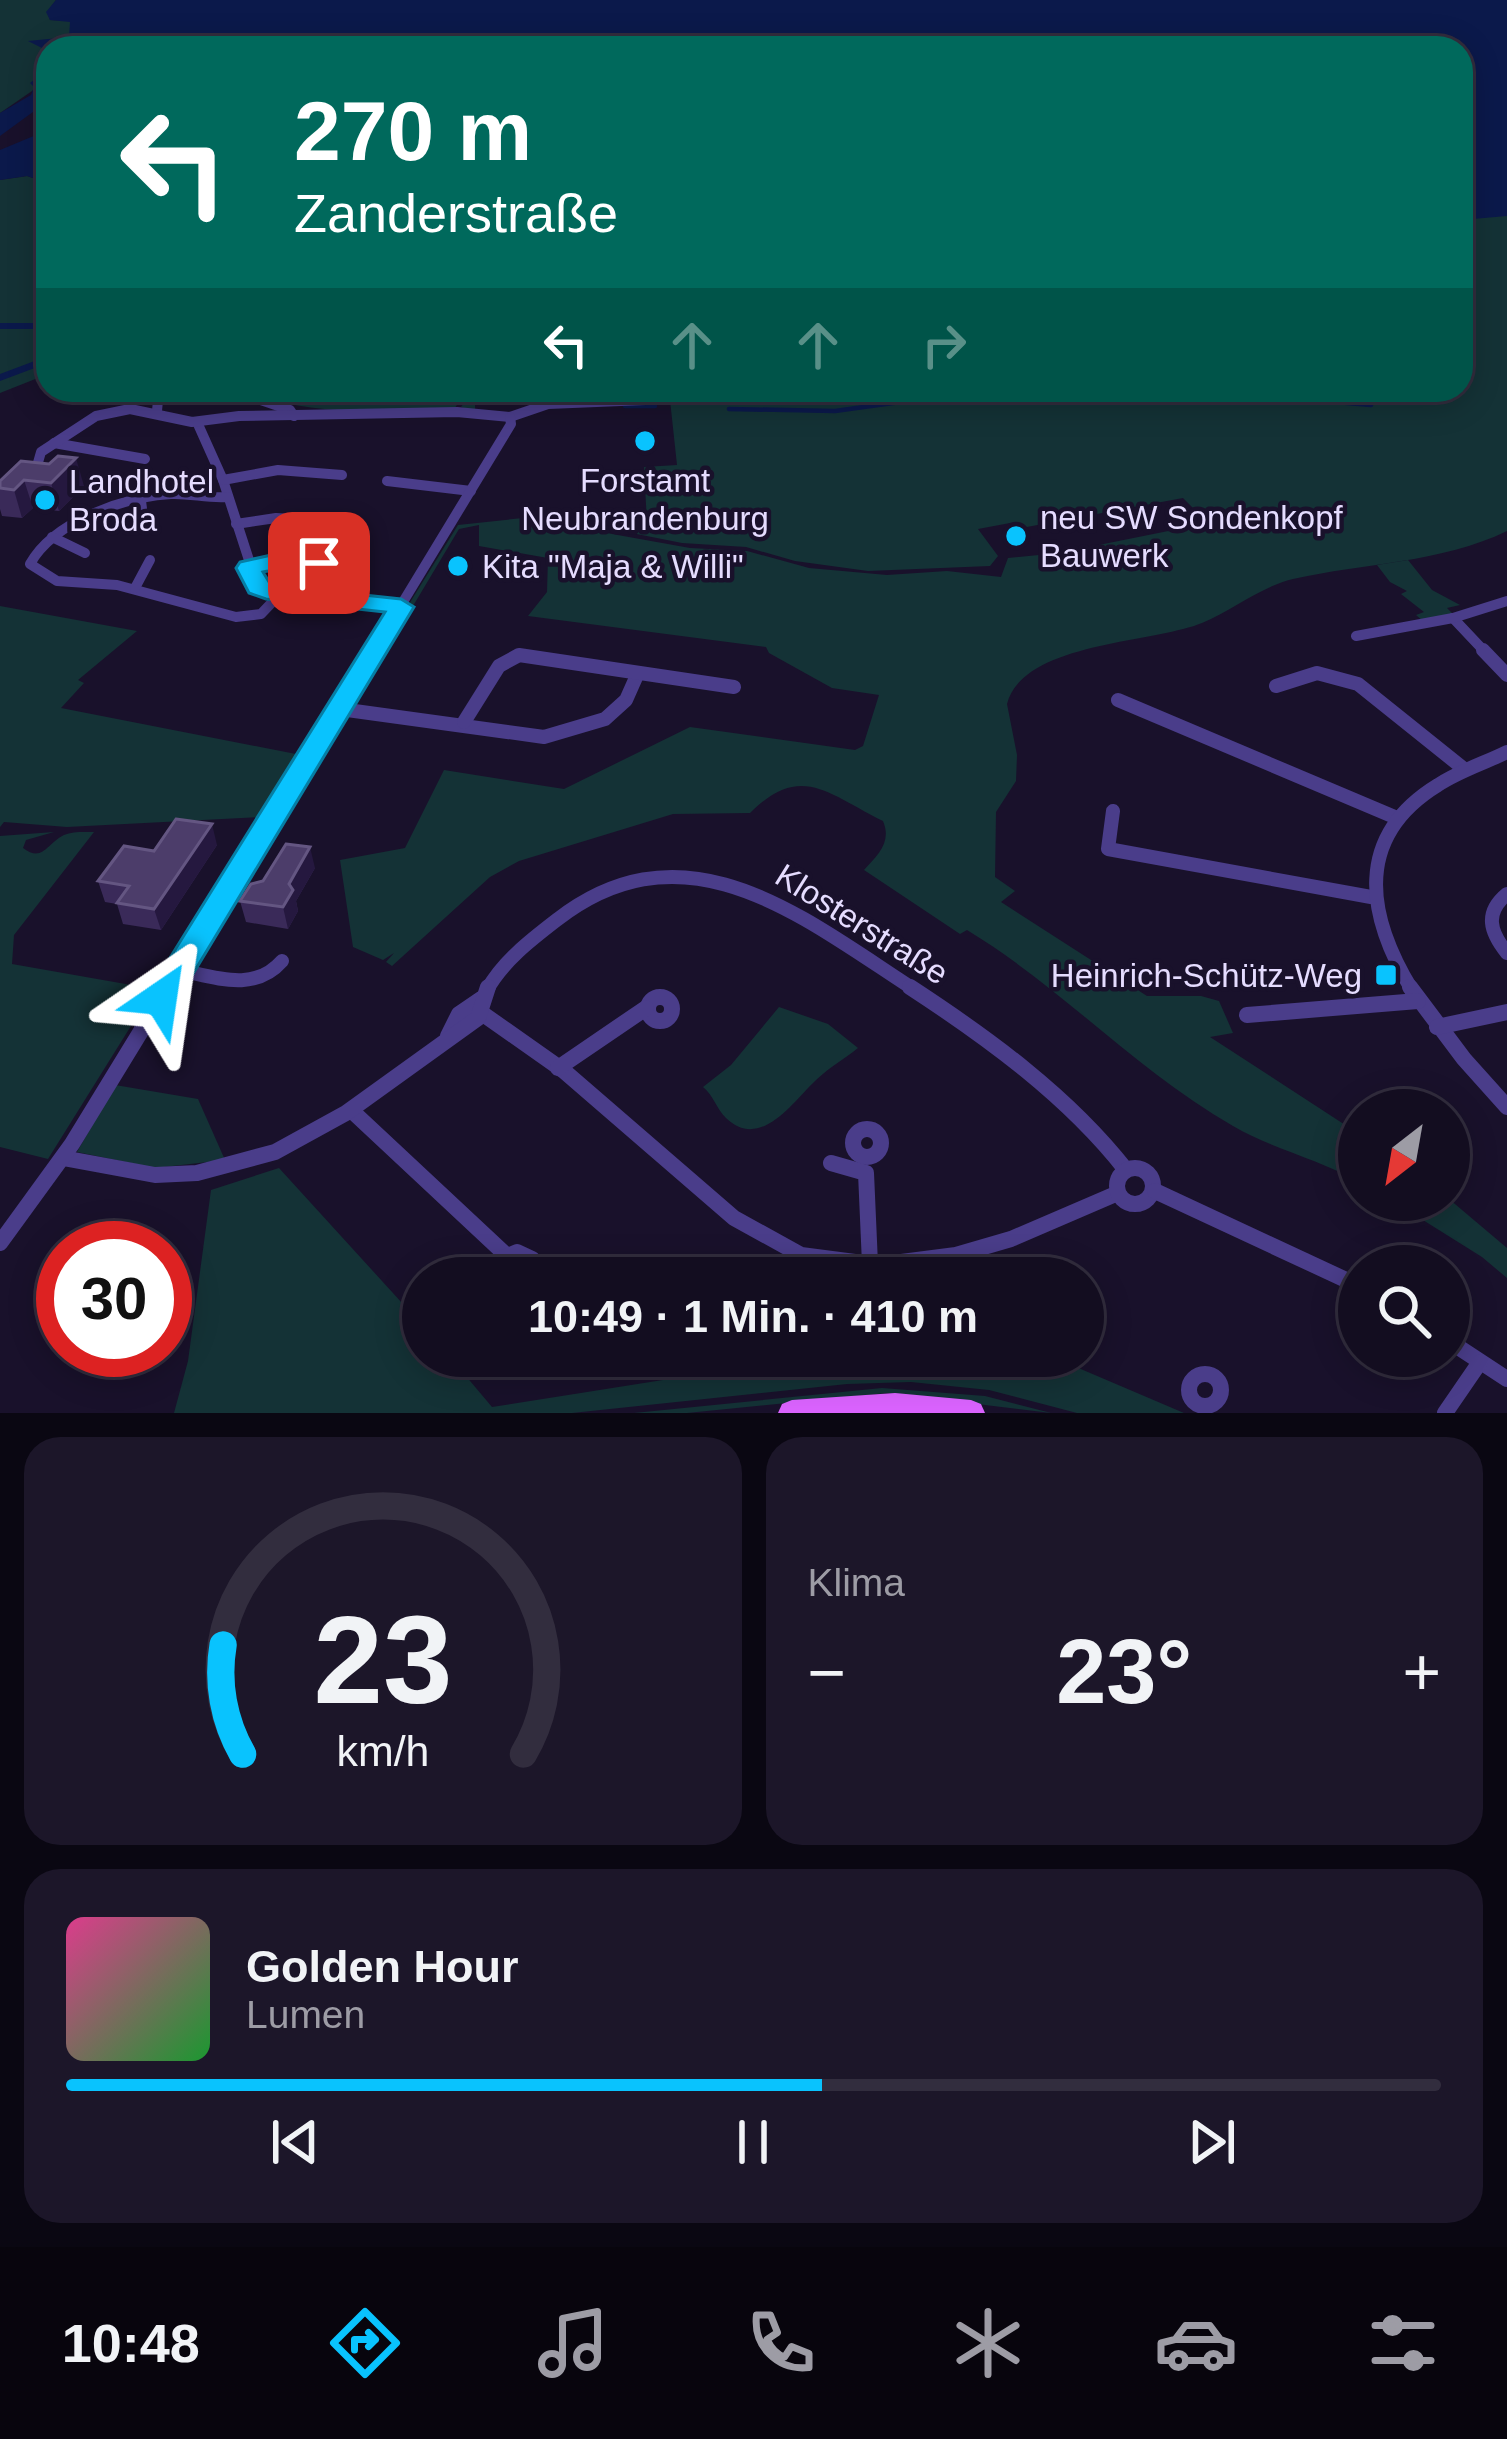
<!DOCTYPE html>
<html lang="de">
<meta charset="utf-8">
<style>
:root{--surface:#130d20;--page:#1c1629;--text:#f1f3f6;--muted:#9d9ca5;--line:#322d3e;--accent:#09c3fe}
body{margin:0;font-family:Arial,sans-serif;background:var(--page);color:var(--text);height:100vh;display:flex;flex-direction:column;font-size:45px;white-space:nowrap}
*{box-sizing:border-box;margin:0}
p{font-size:39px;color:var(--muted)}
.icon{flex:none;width:66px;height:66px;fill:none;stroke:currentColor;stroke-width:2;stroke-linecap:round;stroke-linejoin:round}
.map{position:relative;height:1413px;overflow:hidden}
.details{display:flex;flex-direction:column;gap:24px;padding:24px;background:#0a0712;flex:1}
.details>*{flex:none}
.guide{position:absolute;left:36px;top:36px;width:1437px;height:366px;border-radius:36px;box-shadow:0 6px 30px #0003,0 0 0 3px var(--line);background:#00695c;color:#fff;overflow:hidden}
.needle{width:78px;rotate:211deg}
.tools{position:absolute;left:1338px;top:1089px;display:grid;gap:24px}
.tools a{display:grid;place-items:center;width:132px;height:132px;border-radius:50%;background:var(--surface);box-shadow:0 6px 30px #0003,0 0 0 3px var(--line);font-size:60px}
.speed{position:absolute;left:36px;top:1221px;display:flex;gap:24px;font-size:60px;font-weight:700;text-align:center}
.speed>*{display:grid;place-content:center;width:156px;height:156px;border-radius:50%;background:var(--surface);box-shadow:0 6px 30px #0003,0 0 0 3px var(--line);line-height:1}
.speed .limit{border:18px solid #d22;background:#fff;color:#111}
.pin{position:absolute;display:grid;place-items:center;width:102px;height:102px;color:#fff;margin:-51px;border-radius:24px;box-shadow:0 6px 18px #0006}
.me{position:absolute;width:132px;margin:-66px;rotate:32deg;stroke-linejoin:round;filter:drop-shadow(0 0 9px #0008)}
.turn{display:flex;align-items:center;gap:42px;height:252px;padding:0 60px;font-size:54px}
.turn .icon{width:156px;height:156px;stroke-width:2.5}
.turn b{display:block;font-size:84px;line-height:102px}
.lanes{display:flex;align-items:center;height:114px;padding:0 60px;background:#0003;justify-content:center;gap:60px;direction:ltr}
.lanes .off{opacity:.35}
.big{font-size:90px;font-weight:700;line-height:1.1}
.details .tile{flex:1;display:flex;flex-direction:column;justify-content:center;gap:18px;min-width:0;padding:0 42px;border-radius:36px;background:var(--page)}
.details .dial{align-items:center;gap:0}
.dial svg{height:312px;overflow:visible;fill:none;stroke:var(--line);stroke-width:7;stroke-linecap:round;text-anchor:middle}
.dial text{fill:var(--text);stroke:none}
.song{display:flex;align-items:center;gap:36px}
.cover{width:144px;height:144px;border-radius:18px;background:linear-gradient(135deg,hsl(330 70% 55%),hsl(130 70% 35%))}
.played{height:12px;border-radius:6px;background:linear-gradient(90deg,var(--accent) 55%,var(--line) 55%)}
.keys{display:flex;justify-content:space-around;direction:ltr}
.heat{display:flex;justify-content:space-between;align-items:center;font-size:66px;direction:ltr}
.details .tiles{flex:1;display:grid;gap:24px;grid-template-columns:1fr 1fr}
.tile:last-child{grid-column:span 2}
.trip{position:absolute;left:402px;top:1257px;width:702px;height:120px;border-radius:60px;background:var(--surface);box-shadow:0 6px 30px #0003,0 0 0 3px var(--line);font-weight:700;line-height:120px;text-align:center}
.tab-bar{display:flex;height:192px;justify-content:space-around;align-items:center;background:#08050d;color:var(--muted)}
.tab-bar .icon{width:84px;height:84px}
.tab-bar .active{color:var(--accent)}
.tab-bar b{font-size:54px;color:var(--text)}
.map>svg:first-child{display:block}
.green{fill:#143236}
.water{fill:#0b194b}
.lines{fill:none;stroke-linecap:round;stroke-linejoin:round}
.stream{stroke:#0b194b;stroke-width:4.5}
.canal{fill:#0b194b;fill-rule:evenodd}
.street-far2{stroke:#4a3d8a;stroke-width:10}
.street-far1{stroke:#4a3d8a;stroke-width:14}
.street{stroke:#4a3d8a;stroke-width:16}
.primary{fill:#da63fe;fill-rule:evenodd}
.wall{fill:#3a2a59}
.shaded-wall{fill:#25183f}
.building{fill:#4c3d6a;stroke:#645682;stroke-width:3}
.route{fill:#09c3fe;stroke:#067fa5;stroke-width:3}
.poi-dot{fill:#09c3fe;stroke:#19112b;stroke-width:4.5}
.labels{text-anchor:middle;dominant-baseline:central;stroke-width:9;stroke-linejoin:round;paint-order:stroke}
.poi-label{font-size:33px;fill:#e5dcff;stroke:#19112b;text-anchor:start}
.street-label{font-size:33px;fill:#e5dcff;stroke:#19112b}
</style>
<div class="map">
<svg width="1507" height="1413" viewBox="0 0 1507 1413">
<rect width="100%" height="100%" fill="#19112b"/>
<!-- green -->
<g class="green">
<path d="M0,0h56l-9,12 3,8 20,1v9l26,16 21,2h-69v32l-48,33z"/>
<path d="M27,176l21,7v191l-48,19v-213z"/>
<path d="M1461,207l46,9v315c-66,32 -143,32 -214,48 -33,8 -60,31 -91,44 -48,20 -179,19 -195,81l10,51 -1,26 -20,31 -1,65 20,14 -14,11 146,94h54l18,5 14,32 -23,4 149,97v48c-40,-23 -87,-33 -126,-56 -96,-55 -172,-139 -266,-196l-7,4 -96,-64c14,-15 28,-28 19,-49 -55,-27 -82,-59 -133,-8l-77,1 -154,47 -29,16 -98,89 -6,-4 8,-9 -11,7 -30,-13 -13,-87 65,-12 39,-78 120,19 126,-62 165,23 8,-4 16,-51 -47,-7 -63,-35 -3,-6 -238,-31 19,-24 1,-34 -69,-12v-21l-20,4 -46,77 -4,-2 49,-79 65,-7 167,30 57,3 62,17 78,7 60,-4 54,6 7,-19 51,-5 149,-30 -25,-25 -167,31 -6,-6 -32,6 20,27 -8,10 -122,5 -73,-10 -49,-14 -64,-4 -131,-26 7,-8v6l89,8 -3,-56 33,-2 -7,-65 52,-4 -18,-6h273l-33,6 55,-6h462z"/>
<path d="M257,390h87l-7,2 22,-2h162l-12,2v11l-34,2v6l-14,-4 6,-8 -6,-1 -6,10c-66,1 -134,10 -196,-13z"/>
<path d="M1408,560l24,30 28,15 -13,3 6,6 -30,7 -7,-6 8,-3 -23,-18 6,-3 -17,-9 -13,-17z"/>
<path d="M0,606l137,25 -59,49 6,3 -23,25 240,47 -35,55 -5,7 -194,10 -63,-5 -4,5z"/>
<path d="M54,832l-28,8 -3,8c20,15 24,-5 41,-13 9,-4 21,-3 30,-3l-80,103 -2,29 142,25 -106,170 -48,-12v-311z"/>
<path d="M779,1007l49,17 30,24c-15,12 -33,22 -46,36 -21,21 -53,66 -86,34 -10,-10 -12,-22 -23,-31l28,-22z"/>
<path d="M115,1085l83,14 27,61 -70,8 -78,-16z"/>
<path d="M279,1168l144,158v30h26l43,51 323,-51h188l59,5 122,52h-107l-88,-23 -78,-8 -64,2 -275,29h-398l14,-52 23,-171z"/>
<path d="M1449,1199l58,49v30l-25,-21 -91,-57z"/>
<path d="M882,1388l103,8 66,17 -164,-20 -200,20h-53z"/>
</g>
<!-- water -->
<g class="water">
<path d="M56,0h1451v216l-46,4v-172h-1344l-30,-4 -39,4v53l-48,35v-23l31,-18 3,-8 -4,-4 16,-12 -2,-22 -16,-8 41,-4 1,-15 -20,-2 -4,-8z"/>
<path d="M48,130v53l-21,-7 -27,4v-30z"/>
</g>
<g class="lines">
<!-- stream -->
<g class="stream">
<path d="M1192,390l179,15"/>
<path d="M625,406h30"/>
<path d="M729,409l106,2 152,-21"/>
</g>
<!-- canal -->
<g class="canal">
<rect x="0" y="323" width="48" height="6"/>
<path d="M48,356v7l-48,18v-7z"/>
</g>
<!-- street-far2 -->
<g class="street-far2">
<path d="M252,390l-3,6 41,14 4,6"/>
<path d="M140,391l18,9 -1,11"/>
<path d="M197,422l26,58 35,108 143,19"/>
<path d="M54,443l91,16"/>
<path d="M35,473l6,-21 55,-36 34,-7 62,13 47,-6 218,-4 53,5 38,-13 122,-5"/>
<path d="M223,480l55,-10 64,5"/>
<path d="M387,481l84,10"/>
<path d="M228,497c-19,2 -38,-4 -57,-3 -47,3 -117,27 -141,70l27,17 60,4 119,32 25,-3 19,-20"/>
<path d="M141,501l3,23"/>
<path d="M236,524l40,-6 66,4"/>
<path d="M52,537l33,16"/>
<path d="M248,568l32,-8 39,4"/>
<path d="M135,588l15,-28"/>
<path d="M1453,618l33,35"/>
<path d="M1356,636l97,-18 54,-17"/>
<path d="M372,653l139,-229 -1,-7"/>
</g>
<!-- street-far1 -->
<g class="street-far1">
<path d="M1483,650l24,25"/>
<path d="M1276,686l41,-13 41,11 106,85"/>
<path d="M1118,700l279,118"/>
<path d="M340,709l204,28 61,-18 21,-19 12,-27"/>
<path d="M464,722l35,-56 20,-11 215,32"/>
<path d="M1113,811l-5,38 263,48"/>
<path d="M1507,894c-23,19 -17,38 0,59"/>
<path d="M179,970c36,7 75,23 103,-9"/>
<path d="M166,990l208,-340"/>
<path d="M487,990c16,-29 45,-51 71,-71 129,-99 244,-2 357,71"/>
<path d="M1412,990c-45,-74 -59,-153 26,-205 21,-14 47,-22 69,-33"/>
</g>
<!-- street -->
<g class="street">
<path d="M910,987c78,51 158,109 216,183"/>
<path d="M1410,987l54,72 43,48"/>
<circle cx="660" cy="1009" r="12"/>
<path d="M483,1014l81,57 170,147 67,37 77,10 78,-10 55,-16 107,-46"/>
<path d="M1247,1015l171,-14"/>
<path d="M1437,1027l70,-15"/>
<path d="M448,1036l11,-22 22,-15"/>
<path d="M558,1068l88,-60"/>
<path d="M352,1111l154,144"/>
<circle cx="867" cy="1143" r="14"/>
<path d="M63,1158l92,17 42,-2 78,-21 71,-39 132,-95 10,-31"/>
<path d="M831,1163l35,10 4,91"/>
<circle cx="1135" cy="1186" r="18"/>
<path d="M1155,1191l204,95"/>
<path d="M0,1243l72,-99 96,-157"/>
<path d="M498,1278l3,-19 16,-7 15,7 -2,19"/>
<path d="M1449,1341l58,38"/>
<circle cx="1205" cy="1390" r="16"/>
<path d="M1445,1413l35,-51"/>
</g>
<!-- primary -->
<path class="primary" d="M895,1393l76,7 10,4 4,9h-207l4,-9 10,-4z"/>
</g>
<!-- wall -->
<g class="wall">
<path d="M49,464l35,22 -25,25 -26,-3 -11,10 -20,-2 -2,-7v-28z"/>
<path d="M217,845l-56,85 -38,-6 -6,-20 -12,-2 -7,-21 56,-30z"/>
<path d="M315,868l-19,33 2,10 -10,18 -42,-7 -6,-21 23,-20z"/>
</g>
<!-- shaded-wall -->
<g class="shaded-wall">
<path d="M76,458l8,28 -25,25 -8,-28z"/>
<path d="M24,480l9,28 -11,10 -8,-28z"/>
<path d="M212,824l5,21 -56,85 -7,-21z"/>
<path d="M310,847l5,21 -19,33 2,10 -10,18 -5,-22 6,-23z"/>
</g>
<!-- building -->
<g class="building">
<path d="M58,456l18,2 -25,25 -27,-3 -10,10 -14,-2v-7l21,-20 28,3z"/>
<path d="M176,819l36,5 -58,85 -37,-6 12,-17 -31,-5 26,-35 30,5z"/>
<path d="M286,844l24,3 -21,37 4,6 -10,17 -43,-6 11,-17 12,-3z"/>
</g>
<!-- route -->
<path class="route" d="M280,553l39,3 12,7c-16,14 -47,4 -68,9l8,13 130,14 13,8 -241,400 -12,4 -11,-4 -5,-9 5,-8 235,-378 -119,-13 -17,-6 -13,-25 4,-6z"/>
<!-- markers -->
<g class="poi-dot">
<circle cx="645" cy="441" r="12"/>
<circle cx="45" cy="500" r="12"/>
<circle cx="1016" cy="536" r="12"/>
<circle cx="458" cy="566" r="12"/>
<rect x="1374" y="963" width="24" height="24" rx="6"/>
</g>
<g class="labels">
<!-- poi labels -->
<g class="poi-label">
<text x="645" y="480" text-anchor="middle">Forstamt<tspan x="645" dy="38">Neubrandenburg</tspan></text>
<text x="69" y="481">Landhotel<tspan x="69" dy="38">Broda</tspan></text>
<text x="1040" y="517">neu SW Sondenkopf<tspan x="1040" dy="38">Bauwerk</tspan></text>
<text x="482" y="566">Kita "Maja &amp; Willi"</text>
<text x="1362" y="975" text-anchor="end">Heinrich-Schütz-Weg</text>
</g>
<!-- street labels -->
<g class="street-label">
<text transform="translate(862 924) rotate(32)">Klosterstraße</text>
</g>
</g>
</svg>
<div class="tools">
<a><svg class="needle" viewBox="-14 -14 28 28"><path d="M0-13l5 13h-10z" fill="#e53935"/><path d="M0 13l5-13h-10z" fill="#9d9ca5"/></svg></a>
<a><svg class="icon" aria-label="search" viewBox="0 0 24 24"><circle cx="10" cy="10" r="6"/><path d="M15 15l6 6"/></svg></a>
</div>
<div class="speed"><div class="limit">30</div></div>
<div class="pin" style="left:319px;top:563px;background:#d93025"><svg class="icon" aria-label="arrive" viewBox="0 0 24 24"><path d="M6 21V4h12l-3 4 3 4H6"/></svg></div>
<svg class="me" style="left:161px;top:998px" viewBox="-20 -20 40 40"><path d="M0-17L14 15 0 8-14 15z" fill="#09c3fe" stroke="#fff" stroke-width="4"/></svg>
<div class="trip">10:49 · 1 Min. · 410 m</div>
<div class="guide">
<div class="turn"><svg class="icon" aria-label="left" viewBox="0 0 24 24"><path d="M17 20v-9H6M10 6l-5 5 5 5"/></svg><div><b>270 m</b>Zanderstraße</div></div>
<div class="lanes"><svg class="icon" aria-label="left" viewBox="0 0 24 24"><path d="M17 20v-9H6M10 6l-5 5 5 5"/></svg><svg class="icon off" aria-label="ahead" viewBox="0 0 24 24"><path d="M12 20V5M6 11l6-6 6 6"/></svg><svg class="icon off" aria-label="ahead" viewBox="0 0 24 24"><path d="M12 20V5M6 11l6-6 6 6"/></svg><svg class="icon off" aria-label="right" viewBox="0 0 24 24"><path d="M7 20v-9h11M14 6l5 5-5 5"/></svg></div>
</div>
</div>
<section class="details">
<div class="tiles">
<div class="tile dial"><svg viewBox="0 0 100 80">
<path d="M14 69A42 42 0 1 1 86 69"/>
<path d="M14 69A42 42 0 0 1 9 41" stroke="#09c3fe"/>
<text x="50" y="56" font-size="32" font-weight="700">23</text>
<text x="50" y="72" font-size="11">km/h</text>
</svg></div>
<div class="tile"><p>Klima</p>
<div class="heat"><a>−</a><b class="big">23°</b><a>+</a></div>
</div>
<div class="tile">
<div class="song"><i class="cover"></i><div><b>Golden Hour</b><p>Lumen</p></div></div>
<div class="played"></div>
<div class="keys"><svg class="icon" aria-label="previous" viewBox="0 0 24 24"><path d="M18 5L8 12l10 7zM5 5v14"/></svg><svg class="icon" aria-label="pause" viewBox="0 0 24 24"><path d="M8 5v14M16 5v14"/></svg><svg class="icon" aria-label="next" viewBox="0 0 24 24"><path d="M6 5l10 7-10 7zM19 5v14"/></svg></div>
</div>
</div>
</section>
<nav class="tab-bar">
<b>10:48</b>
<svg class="icon active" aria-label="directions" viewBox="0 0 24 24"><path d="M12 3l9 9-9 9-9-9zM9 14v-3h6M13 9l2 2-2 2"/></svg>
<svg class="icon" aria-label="music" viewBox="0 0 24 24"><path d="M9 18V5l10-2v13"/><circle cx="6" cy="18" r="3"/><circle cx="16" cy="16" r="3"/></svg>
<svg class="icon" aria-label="phone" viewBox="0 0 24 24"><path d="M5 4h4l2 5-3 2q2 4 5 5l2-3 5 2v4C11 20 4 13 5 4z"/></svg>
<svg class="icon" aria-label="climate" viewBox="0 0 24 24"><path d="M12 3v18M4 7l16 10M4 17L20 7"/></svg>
<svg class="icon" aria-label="car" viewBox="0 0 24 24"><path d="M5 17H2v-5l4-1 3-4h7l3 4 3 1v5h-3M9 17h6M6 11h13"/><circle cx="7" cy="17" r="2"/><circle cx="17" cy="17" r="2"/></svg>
<svg class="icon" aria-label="filters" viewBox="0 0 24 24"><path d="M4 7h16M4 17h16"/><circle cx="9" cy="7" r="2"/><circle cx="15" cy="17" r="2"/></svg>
</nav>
